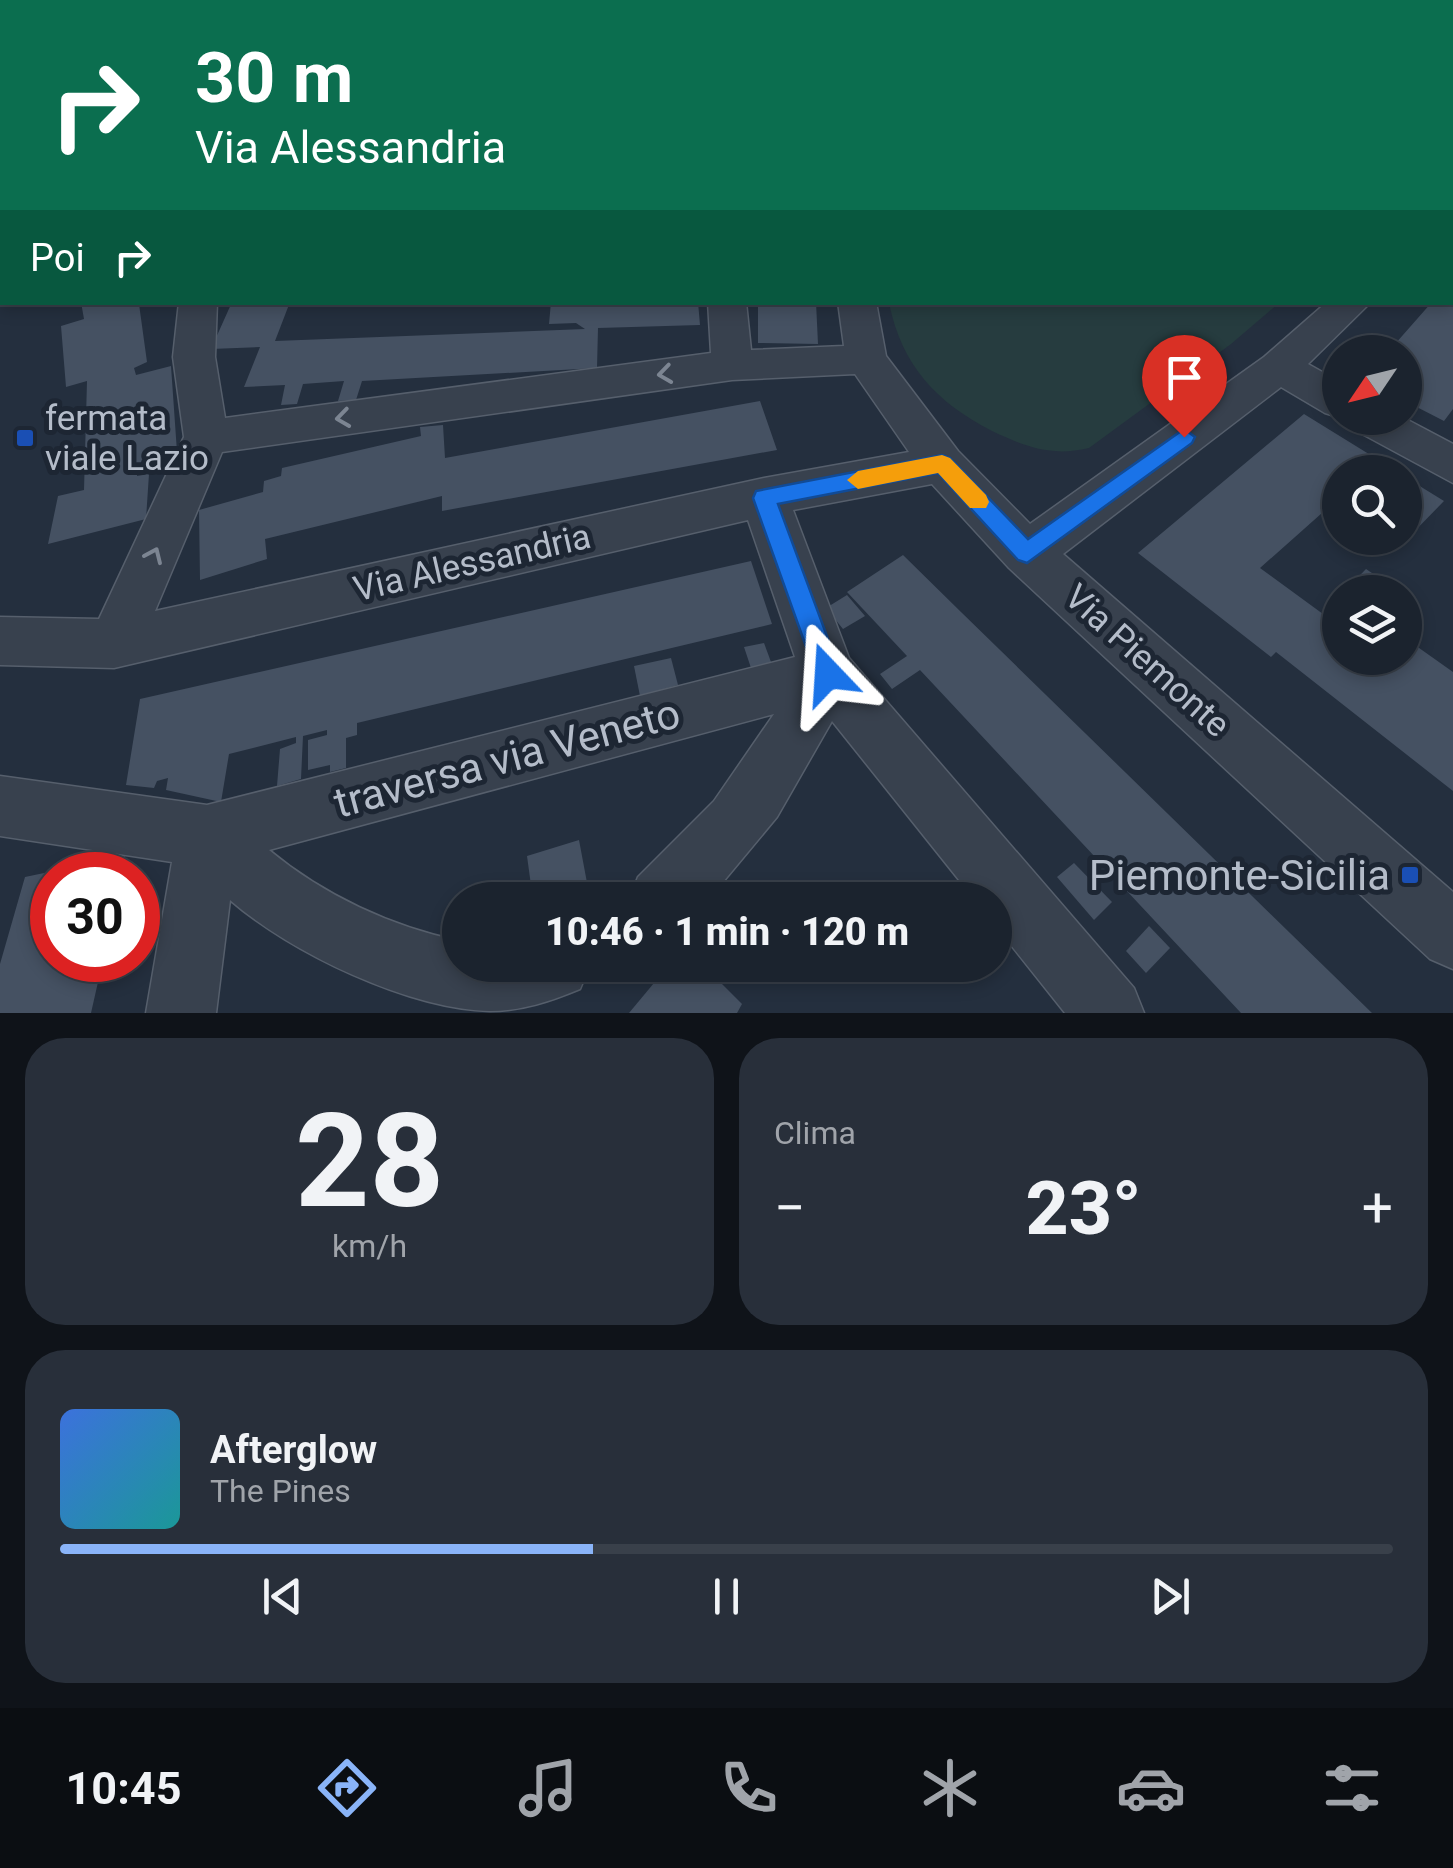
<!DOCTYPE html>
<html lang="it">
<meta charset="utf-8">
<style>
:root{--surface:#1b232e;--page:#282f3a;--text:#f1f3f6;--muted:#a0a4aa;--line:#39404a;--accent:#8ab4f8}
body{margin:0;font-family:Roboto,sans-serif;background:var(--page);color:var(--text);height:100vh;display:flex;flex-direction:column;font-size:38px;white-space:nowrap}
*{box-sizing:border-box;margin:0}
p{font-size:32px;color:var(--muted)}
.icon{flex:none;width:55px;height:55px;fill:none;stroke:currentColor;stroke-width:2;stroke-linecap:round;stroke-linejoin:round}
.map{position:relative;height:1013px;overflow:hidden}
.details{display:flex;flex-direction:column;gap:25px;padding:25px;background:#0f1319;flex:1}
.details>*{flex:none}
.hud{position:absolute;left:0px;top:0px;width:1455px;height:305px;box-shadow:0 5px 15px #0003,0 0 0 2px var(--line);background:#0b6e4f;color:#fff;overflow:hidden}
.needle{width:65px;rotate:235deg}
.controls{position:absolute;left:1322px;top:335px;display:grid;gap:20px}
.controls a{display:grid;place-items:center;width:100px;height:100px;border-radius:50%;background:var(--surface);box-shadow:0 5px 15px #0003,0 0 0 2px var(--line);font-size:50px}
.speed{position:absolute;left:30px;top:852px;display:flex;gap:20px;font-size:50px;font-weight:700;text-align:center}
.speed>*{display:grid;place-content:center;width:130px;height:130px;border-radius:50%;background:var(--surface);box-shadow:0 5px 15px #0003,0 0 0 2px var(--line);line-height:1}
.speed .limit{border:15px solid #d22;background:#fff;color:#111}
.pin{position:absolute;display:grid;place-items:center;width:85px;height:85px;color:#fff;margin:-102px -42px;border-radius:50% 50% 50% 0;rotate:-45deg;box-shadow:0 0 10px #0007}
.pin .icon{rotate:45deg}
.me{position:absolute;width:110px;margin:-55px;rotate:340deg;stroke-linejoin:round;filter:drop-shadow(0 0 8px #0008)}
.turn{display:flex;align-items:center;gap:35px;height:210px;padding:0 30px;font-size:45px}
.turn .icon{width:130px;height:130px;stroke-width:2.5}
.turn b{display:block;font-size:70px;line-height:85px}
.then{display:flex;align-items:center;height:95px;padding:0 30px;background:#0003;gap:20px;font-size:38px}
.big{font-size:75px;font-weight:800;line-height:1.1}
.details .tile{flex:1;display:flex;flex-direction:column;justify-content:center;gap:15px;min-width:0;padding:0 35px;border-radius:40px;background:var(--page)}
.details .dial{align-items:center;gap:0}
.dial b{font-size:130px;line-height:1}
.song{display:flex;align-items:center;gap:30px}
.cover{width:120px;height:120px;border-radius:15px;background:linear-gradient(135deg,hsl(220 70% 55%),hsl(180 70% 35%))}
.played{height:10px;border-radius:5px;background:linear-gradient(90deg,var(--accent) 40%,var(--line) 40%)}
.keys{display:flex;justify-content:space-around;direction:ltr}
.heat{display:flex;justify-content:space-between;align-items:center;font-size:55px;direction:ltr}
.details .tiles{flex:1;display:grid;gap:25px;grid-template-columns:1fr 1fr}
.tile:last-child{grid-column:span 2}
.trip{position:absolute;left:442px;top:882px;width:570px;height:100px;border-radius:50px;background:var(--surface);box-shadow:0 5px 15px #0003,0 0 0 2px var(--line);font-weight:800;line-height:100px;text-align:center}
.dock{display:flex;height:160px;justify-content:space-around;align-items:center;background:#0b0e12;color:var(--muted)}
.dock .icon{width:70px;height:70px}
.dock .on{color:var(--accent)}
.dock b{font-size:45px;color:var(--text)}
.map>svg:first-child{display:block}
.green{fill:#263c3f}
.building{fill:#455162}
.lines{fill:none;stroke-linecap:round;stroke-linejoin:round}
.minor-casing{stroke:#565f6c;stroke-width:3}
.minor{fill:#38414e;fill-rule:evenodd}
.oneway{stroke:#7c8592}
.route{fill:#1a73e8;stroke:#114b97;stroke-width:2.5}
.slow{fill:#f59e0b}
.transit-dot{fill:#1a4fb4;stroke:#1d2633;stroke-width:4}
.labels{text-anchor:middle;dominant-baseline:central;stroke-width:10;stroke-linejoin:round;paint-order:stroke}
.poi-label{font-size:35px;fill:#b4bcc9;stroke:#1d2633;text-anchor:start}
.street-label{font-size:35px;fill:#b4bcc9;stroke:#1d2633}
.near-street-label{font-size:42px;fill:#b4bcc9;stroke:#1d2633}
.near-poi-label{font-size:42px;fill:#b4bcc9;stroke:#1d2633;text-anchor:end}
</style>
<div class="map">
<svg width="1453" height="1013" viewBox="0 0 1453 1013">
<rect width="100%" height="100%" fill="#242f3e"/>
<!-- green -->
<g class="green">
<path d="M869,0h584v144l-1,-142h-588z"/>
<path d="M889,303v-1l390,1 -48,41 -142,104c-38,9 -63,-1 -97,-17 -56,-29 -90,-65 -103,-128z"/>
</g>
<!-- building -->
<g class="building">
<path d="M81,302l58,2 8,58 -13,6 2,7 35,-9 6,86 -40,12v12l12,-2 -3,45 -98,25 10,-48 26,-6 3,-109 -21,6 -5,-61 23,-7z"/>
<path d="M232,302h58l-15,39 310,-12 -9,-6 -27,1 2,-22h147l2,23 -102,3 -1,40 -235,13 -6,19 -18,1 6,-20 -41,3 -6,20 -16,1 4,-20 -41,2 16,-40 -49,2z"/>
<path d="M758,302h58l2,42 -60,-1z"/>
<path d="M1432,302h21v107l-9,12 -39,-20v-49h-17z"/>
<path d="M760,401l17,49 -335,61v-15l-177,43 2,20 -67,21 -1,-70 64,-18 1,-11 17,-5 1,-8 139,-32 -1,-9 23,-2 2,33z"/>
<path d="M1304,414l94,58h-58v25l-80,71 63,46 17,-17v61h65v-20l48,34v119l-177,-139 -5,5 -133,-104z"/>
<path d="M1405,477l39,24 -39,40z"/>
<path d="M903,555l58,57 411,401h-131l-321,-343 -28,19 -12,-15 27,-18 -60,-64z"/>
<path d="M751,561l21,63 -415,99v12l-11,3v30l-16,4v-7l-22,5v-30l19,-5v-5l-24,6 -2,43 -24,7 3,-37 16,-6v-6l-67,17 -8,48 -55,-12 2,-12 -11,3 -3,7 -28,-3 14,-86z"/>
<path d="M1366,569l34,23h-56z"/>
<path d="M847,595l18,21 -22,13 -17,-21z"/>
<path d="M764,643l7,19 -20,6 -7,-21z"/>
<path d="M671,658l7,27 -38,11 -6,-30z"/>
<path d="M579,840l9,48 -55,12 -6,-44z"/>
<path d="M125,856l-4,19h-69v85h51l-12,53h-91v-49l25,-87z"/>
<path d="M1074,863l38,39 -18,18 -37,-43z"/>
<path d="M1149,926l21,22 -24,25 -20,-22z"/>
<path d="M669,965h34l39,39 -5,9h-108z"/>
</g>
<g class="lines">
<!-- minor casing -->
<g class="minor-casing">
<g id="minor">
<rect x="283" y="0" width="26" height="2"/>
<path d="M675,0h32l1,2h-31z"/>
<path d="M785,0h26l1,2h-26z"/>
<rect x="1452" y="197" width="1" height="20"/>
<rect x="1452" y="233" width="1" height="22"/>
<path d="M179,302h38l-2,55 10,61 486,-65 -3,-51h38l5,48 93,-4 -6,-44h38l10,54 72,95 72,73 234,-167 63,-55h44l-63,62 32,18 1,36 -16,-5 -44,-26 -218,167 390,338v77l-23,-10 -421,-391 -77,-84 -139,26 56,148 285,330 10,25h-79l-70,-88v-25h-20l-143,-179 -55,96 -69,83h-79l9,-23 76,-76 60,-87 -505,136c54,45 123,77 191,91v24h130l-10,24c-29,12 -58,22 -90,22 -81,-2 -199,-58 -260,-111l-14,113h-70l26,-151 -172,-26v-60l207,29 588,-148 -47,-137 -634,148 -114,-3v-48l99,2 85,-182 -11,-80zM855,374l54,78 -145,26 -609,133 67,-159 510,-72z"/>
<path d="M1346,418h58l49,26v39l-100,-54z"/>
</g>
</g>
<!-- minor -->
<use href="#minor" class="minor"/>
</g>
<!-- one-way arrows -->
<defs><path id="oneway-chevron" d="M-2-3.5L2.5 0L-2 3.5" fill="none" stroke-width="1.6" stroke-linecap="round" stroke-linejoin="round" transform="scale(2.5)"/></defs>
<g class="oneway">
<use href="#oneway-chevron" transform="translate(665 374) rotate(172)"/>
<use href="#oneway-chevron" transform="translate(343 418) rotate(172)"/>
<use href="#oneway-chevron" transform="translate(154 555) rotate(-66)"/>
</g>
<!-- route -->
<path class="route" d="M1184,429l11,8 -3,6 -165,120 -9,-3 -80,-87 -160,31 63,170 -3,9 -10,3 -9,-3 -66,-185 3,-7 186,-36 8,3 78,81z"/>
<!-- slow -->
<path class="slow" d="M942,455l8,3 36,37 3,7 -3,6h-16l-32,-35 -80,16 -11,-9 11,-9z"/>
<!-- markers -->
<g class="transit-dot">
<rect x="15" y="428" width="20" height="20" rx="5"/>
<rect x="1400" y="865" width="20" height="20" rx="5"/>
</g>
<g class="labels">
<!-- poi labels -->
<g class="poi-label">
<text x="45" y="418">fermata<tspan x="45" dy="40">viale Lazio</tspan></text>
</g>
<!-- street labels -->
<g class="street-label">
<text transform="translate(472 563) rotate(-13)">Via Alessandria</text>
<text transform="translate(1147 661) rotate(42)">Via Piemonte</text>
</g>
<!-- near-street labels -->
<g class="near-street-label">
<text transform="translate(507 758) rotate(-15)">traversa via Veneto</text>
</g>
<!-- near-poi labels -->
<g class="near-poi-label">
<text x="1390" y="875">Piemonte-Sicilia</text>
</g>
</g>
</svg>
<div class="controls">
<a><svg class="needle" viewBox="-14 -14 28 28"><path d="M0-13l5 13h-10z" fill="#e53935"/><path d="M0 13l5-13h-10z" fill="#a0a4aa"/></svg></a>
<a><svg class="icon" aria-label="search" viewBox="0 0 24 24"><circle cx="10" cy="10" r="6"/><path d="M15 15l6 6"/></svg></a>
<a><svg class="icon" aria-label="layers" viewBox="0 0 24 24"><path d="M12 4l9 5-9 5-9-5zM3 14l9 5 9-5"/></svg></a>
</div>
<div class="speed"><div class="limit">30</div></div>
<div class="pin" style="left:1184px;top:437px;background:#d93025"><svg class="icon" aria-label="arrive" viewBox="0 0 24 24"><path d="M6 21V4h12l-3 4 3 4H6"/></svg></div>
<svg class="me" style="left:828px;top:674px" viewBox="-20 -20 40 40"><path d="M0-17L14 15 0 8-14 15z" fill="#1a73e8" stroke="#fff" stroke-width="4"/></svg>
<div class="trip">10:46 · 1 min · 120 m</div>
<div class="hud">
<div class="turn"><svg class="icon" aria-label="right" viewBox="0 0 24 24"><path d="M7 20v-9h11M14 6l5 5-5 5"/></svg><div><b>30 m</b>Via Alessandria</div></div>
<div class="then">Poi<svg class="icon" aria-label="right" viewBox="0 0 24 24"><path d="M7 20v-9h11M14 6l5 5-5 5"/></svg></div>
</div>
</div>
<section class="details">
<div class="tiles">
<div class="tile dial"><b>28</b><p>km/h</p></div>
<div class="tile"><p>Clima</p>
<div class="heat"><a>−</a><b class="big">23°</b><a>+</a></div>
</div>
<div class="tile">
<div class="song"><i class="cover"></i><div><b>Afterglow</b><p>The Pines</p></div></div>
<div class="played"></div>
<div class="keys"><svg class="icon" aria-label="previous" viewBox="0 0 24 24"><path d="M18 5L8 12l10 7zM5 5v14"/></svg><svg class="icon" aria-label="pause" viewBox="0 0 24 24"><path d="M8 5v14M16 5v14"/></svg><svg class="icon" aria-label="next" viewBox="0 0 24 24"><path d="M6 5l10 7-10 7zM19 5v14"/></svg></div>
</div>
</div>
</section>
<nav class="dock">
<b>10:45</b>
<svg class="icon on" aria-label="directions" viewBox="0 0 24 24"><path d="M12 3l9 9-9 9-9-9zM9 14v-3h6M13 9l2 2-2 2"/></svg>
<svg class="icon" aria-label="music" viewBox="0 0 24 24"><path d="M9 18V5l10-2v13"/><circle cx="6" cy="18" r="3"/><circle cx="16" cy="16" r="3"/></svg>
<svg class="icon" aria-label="phone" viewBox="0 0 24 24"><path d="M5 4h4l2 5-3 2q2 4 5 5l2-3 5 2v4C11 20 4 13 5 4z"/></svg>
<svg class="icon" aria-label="climate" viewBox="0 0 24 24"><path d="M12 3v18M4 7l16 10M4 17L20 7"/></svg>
<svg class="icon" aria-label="car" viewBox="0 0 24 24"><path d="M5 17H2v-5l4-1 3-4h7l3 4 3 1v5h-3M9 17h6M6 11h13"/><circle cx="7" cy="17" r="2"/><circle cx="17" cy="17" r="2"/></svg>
<svg class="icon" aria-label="filters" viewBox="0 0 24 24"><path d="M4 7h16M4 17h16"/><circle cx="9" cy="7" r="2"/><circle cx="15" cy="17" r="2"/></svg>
</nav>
